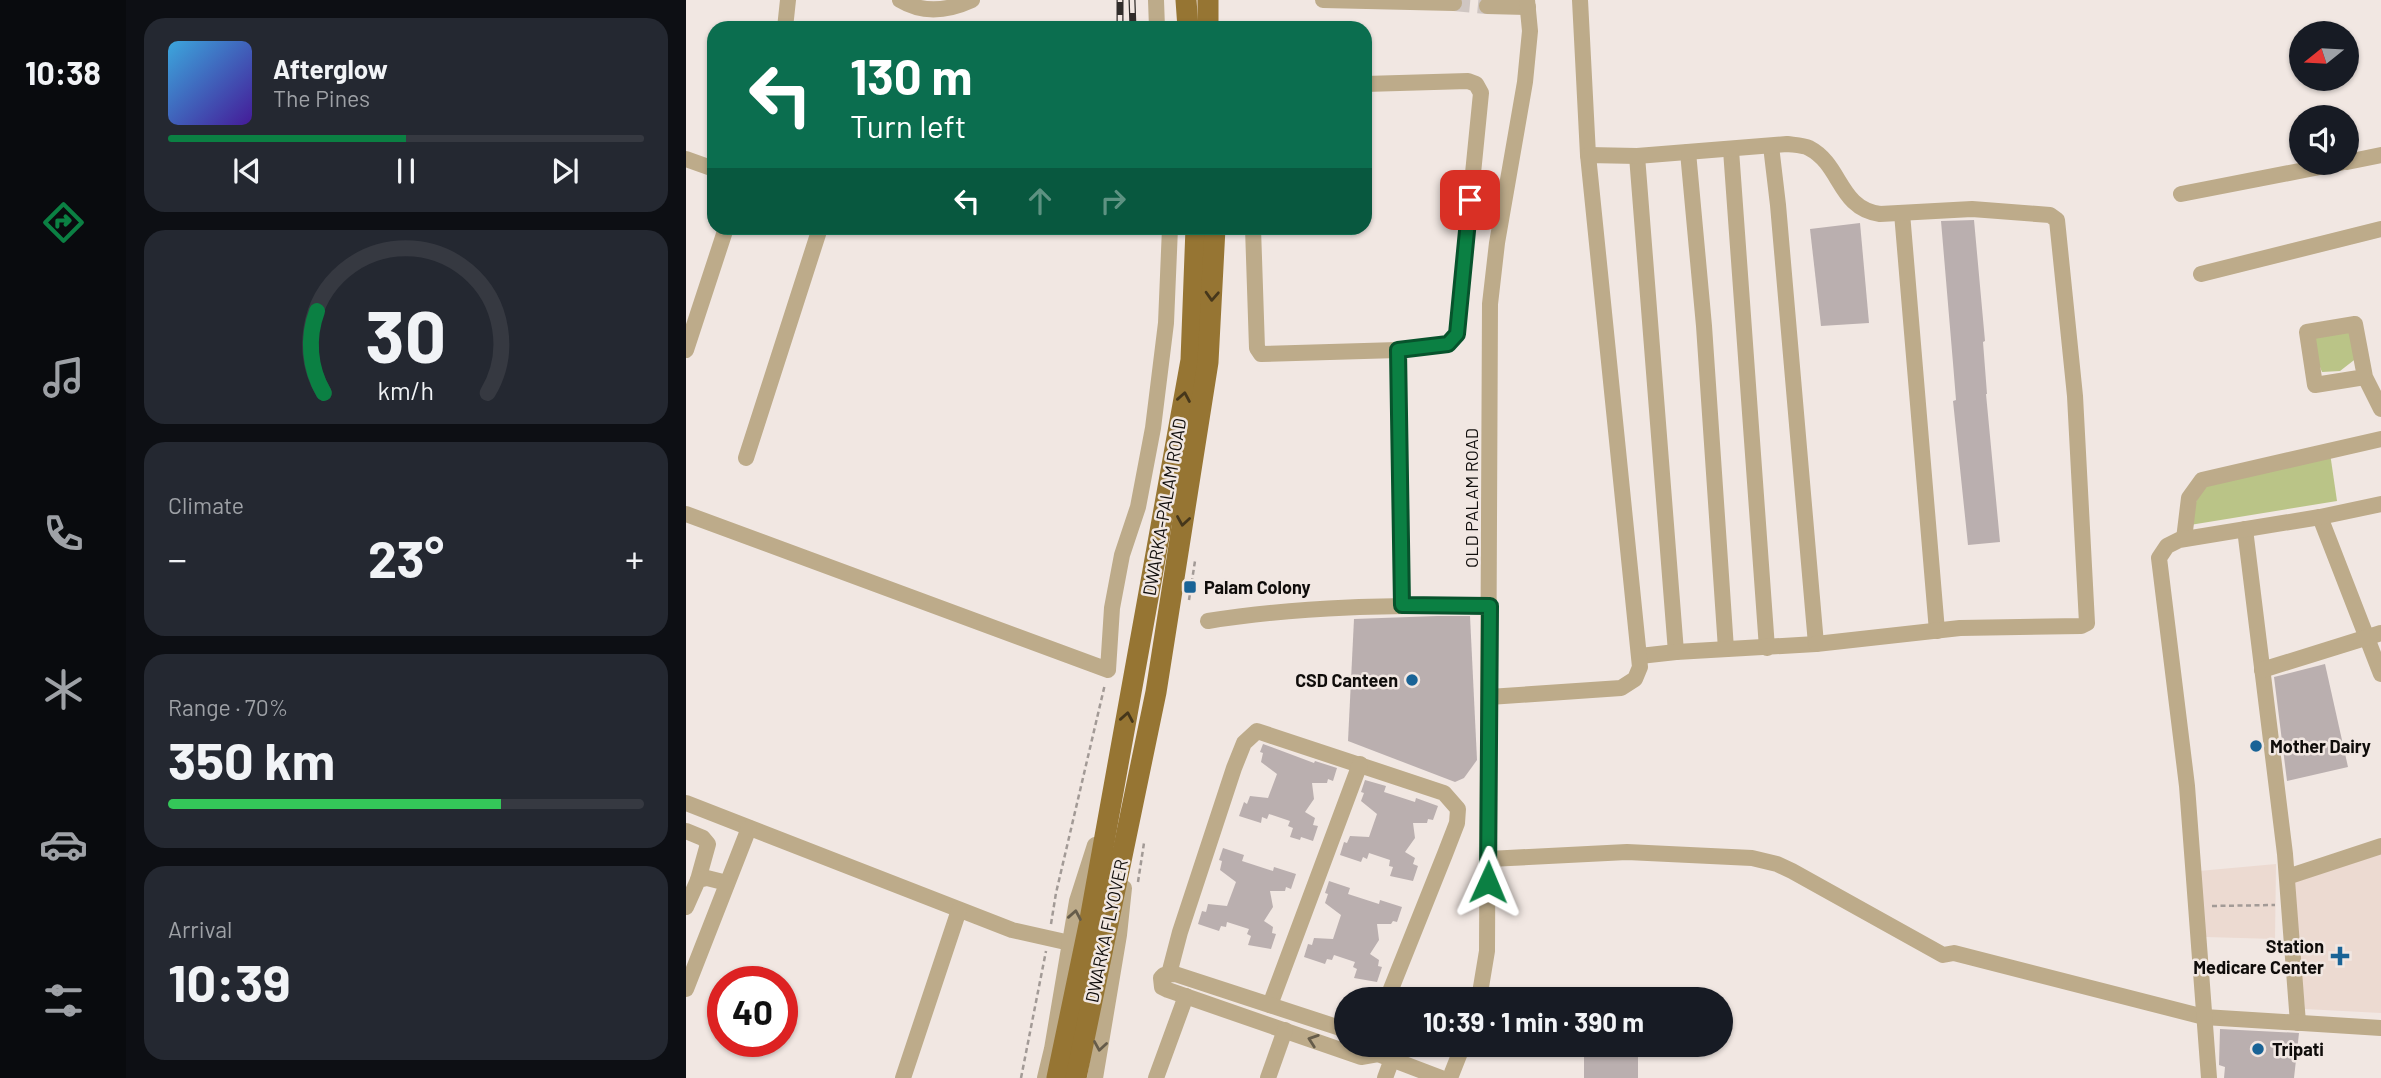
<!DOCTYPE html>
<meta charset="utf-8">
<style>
:root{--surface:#171b24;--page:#242831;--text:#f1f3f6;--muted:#9ea1a6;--line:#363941;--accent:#0b8043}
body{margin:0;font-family:Barlow,sans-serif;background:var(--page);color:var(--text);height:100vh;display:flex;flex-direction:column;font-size:26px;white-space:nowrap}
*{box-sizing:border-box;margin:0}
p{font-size:23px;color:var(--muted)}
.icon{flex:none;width:38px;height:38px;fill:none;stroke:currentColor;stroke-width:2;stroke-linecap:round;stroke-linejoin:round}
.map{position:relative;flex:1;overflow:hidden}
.panel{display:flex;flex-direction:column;gap:18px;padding:18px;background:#0d0f14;width:560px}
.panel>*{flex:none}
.hud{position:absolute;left:21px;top:21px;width:665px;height:214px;border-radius:21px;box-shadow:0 2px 5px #0004;background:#0b6e4f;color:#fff;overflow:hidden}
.needle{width:46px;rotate:252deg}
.buttons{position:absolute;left:1603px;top:21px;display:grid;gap:14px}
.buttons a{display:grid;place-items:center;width:70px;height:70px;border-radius:50%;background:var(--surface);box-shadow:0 2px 5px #0004;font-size:35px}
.speed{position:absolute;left:21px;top:966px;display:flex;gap:14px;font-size:35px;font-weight:700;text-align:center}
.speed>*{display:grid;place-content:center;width:91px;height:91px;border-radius:50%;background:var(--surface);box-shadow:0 2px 5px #0004;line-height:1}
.speed .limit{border:10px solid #d22;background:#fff;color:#111}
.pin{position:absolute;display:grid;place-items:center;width:60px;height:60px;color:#fff;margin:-30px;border-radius:14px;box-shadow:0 4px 10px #0006}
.me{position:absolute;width:77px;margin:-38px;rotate:1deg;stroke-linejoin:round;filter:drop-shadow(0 0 5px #0008)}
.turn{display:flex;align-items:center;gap:24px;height:147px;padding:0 28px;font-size:32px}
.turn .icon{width:91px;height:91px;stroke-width:2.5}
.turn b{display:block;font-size:49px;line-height:60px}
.lanes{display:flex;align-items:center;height:66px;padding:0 28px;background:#0003;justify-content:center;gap:35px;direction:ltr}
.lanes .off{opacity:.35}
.big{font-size:52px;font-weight:700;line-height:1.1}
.panel .card{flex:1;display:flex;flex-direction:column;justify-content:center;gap:10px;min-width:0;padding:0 24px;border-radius:21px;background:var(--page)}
.panel .dial{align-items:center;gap:0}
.dial svg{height:182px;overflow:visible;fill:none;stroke:var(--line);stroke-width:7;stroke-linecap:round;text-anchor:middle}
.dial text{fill:var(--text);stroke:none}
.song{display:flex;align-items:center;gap:21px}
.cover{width:84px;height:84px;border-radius:10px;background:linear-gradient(135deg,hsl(200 70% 55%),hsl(260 70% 35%))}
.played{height:7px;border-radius:4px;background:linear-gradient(90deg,var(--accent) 50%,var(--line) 50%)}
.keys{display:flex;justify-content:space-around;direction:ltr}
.heat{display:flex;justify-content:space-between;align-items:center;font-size:38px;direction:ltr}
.charge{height:10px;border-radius:5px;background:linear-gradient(90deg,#34c759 70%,var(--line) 0)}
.trip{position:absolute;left:648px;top:987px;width:399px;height:70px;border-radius:35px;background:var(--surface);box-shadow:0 2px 5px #0004;font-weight:700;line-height:70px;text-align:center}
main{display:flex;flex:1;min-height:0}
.tab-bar{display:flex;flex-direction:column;width:126px;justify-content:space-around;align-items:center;background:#090b0e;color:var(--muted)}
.tab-bar .icon{width:49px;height:49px}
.tab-bar .on{color:var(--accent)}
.tab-bar b{font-size:32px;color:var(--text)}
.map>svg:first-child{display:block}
.built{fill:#ecdad1}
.green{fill:#bac487}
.building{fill:#baafaf}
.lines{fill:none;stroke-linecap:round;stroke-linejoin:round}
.minor-tunnel{stroke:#cfc6c2;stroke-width:16;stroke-dasharray:16 8;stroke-linecap:butt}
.path{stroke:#a29a96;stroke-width:2.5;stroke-dasharray:5 3.5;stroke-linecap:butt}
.minor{stroke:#bdab8a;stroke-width:16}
.major{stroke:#967533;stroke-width:21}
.rail-casing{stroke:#302c2a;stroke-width:7}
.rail{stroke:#f1e7e2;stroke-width:4.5;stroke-dasharray:13;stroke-linecap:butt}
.oneway{stroke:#46371b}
.oneway2{stroke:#665c4a}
.route-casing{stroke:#07532c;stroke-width:18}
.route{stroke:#0b8043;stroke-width:12}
.poi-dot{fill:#196396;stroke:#f1e7e2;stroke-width:2.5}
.labels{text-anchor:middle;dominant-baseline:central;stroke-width:5;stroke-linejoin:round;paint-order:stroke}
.street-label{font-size:18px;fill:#100d0b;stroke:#f1e7e2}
.poi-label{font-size:18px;font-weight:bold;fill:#100d0b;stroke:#f1e7e2;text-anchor:start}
</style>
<main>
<nav class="tab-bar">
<b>10:38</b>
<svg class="icon on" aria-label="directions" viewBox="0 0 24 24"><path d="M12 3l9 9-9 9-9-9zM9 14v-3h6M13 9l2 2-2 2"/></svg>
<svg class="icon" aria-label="music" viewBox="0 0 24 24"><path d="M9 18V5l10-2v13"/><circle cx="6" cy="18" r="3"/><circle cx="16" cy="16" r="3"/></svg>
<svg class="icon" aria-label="phone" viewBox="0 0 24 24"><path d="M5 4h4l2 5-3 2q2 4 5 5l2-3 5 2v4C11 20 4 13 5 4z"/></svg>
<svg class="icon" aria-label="climate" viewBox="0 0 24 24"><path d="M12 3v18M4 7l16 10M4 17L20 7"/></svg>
<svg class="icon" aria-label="car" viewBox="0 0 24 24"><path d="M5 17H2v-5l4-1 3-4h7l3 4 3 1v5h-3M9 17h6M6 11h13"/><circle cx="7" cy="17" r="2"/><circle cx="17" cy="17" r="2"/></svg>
<svg class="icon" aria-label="filters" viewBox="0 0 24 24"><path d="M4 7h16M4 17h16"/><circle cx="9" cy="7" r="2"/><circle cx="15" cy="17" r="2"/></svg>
</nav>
<section class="panel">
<div class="card">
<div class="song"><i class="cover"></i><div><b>Afterglow</b><p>The Pines</p></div></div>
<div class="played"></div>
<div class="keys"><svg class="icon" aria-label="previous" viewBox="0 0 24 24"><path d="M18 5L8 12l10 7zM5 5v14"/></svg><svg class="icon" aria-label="pause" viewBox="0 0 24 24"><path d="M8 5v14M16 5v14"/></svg><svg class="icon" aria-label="next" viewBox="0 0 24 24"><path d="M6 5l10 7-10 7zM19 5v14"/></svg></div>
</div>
<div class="card dial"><svg viewBox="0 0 100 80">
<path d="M14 69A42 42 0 1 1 86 69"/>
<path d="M14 69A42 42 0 0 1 11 33" stroke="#0b8043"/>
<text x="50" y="56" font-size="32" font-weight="700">30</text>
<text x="50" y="72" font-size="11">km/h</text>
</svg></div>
<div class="card"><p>Climate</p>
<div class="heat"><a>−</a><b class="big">23°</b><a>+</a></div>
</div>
<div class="card"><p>Range · 70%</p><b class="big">350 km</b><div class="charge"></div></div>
<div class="card"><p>Arrival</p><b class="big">10:39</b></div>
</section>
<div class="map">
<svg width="1695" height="1078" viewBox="0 0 1695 1078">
<rect width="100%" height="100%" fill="#f1e7e2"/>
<!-- built -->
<g class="built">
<path d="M1695,854v159l-76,-4 -13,-126z"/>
<path d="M1590,864l-1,75 -69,-2 -7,-66z"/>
</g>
<!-- green -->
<g class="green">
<path d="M1663,328l9,29 -18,14 -18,1 -8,-20 -3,-19z"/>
<path d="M1644,453l7,48 -147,24 1,-12 14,-31z"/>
</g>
<!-- building -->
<g class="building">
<path d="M1288,220l11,121 -2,1 4,52h-1l14,148 -32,3 -15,-144 3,-1 -3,-37 -12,-142z"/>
<path d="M1174,223l9,100 -48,3 -11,-97z"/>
<path d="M751,616h33l7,144 -13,18 -9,4 -107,-41 6,-122z"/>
<path d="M1639,664l23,103 -61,14 -13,-104z"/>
<path d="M577,744l51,19 1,-2 22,7 -4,13 -5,-2 -1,4h-15l2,16 -9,13 10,6 -2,7 5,1 -5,15 -12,-4 -1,3 -10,-3 3,-9 -5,-2 2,-5 -21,-7 -2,5 -5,-2 -1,6 -22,-7 5,-14 3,2 3,-8 18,2 9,-24 -16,-12 2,-9 -3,-1z"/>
<path d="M679,780l21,6 -2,6 31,10 1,-4 22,8 -5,14 -5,-1 -1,4h-14l2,15 -10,14 10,6 -2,6 5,2 -5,15 -23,-5 3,-9 -4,-1 1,-6 -21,-7 -2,6 -4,-2 -2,5 -21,-7 4,-13 3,1 3,-7 19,1 8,-23 -16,-13 3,-8 -3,-1z"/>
<path d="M537,848l21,7 -2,6 31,10 1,-4 22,7 -5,15 -5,-2 -1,4h-15l3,16 -9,14 9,6 -1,6 4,1 -5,15 -23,-4 3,-9 -4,-2 2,-5 -22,-7 -1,5 -5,-1 -2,5 -21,-7 4,-13 4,1 2,-8 19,2 9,-24 -16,-12 2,-9 -3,-1z"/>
<path d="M643,881l21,7 -2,6 31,10 1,-4 22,7 -5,15 -4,-1 -2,3h-14l2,16 -9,14 9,6 -1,6 4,1 -5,15 -23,-4 3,-9 -4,-2 2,-5 -21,-7 -2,5 -5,-1 -2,5 -21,-7 4,-13 4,1 2,-7 19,1 8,-24 -16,-12 3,-9 -3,-1z"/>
<path d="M1534,1029l79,4 -5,45h-70l1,-11 -6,-2z"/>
<rect x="898" y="1045" width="54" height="33"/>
</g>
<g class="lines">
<!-- minor-tunnel -->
<path class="minor-tunnel" d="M768,3l33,3"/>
<!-- path -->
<g class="path">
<path d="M503,600l6,-39"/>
<path d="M452,882l6,-39"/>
<path d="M1526,906l63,-1"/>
<path d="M365,924l5,-31 49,-209"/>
<path d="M335,1078l25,-127"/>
</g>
<!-- minor -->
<g class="minor">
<path d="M214,0c23,14 48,11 72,0"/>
<path d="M470,0l1,28"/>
<path d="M637,0l131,3"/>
<path d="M894,0l8,155"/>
<path d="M801,6l41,1"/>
<path d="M99,28l3,-28"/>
<path d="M679,84l103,-3 8,3 5,9 -24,241 -9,10 -50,6"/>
<path d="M1045,150l36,498"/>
<path d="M1002,152l16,174 22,323"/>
<path d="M951,156l39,496"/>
<path d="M0,159l28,10"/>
<path d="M1661,162l34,-7"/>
<path d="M1495,194l159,-31"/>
<path d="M1216,213l35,418"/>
<path d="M567,228l4,120 4,6 137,-4 4,255"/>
<path d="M1515,274l180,-45"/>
<path d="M0,350l40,-122"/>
<path d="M1679,377l-50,8 -8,-53 48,-8 10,53 16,32"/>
<path d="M60,458l74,-230"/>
<path d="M0,514l422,156 4,-62 10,-53 16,-48 15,-79 13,-105 4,-95"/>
<path d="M1634,517l61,157"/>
<path d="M1559,529l40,325 13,169"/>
<path d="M1498,539l5,-41 13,-18 179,-41"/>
<path d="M522,621c93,-15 188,-16 282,-15"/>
<path d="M954,656l36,-4 140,-8 -38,-439 -7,-59"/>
<path d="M1576,670l119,-37"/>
<path d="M803,697l132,-9 14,-9 5,-12 -52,-512 49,1 150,-12c7,1 16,1 22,4 33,17 29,60 71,66l92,-5 78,6 7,5 18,176 12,227 -6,3 -121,2 -144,16"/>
<path d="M0,803l326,127 58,13"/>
<path d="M0,831l17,7 5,6 -10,36"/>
<path d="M803,859l138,-7 125,6 25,6 15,7 151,84 11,-2 250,64 177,11"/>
<path d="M1601,877l94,-31"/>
<path d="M0,907l12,-27 9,-2 20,5"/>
<path d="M483,974l11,-42 54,-164 10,-25 13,-12 187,62 14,16 -1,14 -12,31 -58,145"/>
<path d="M0,989l63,-161"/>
<path d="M793,999l8,-48 3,-647 7,-61 28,-161 5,-51 -3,-31"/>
<path d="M584,1005l90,-241"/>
<path d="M660,1030l-171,-56 -11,1 -3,3 1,9 6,3 193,67 17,-3 63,24"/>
<path d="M217,1078l56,-168"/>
<path d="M359,1078l7,-29 25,-148 18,-56"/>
<path d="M409,1078l24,-143 5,-47"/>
<path d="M470,1078l30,-82"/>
<path d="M582,1078l17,-48"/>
<path d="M699,1078l7,-19"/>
<path d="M764,1078l13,-33"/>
<path d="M1523,1078l-22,-292 -28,-228 8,-12 12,-6 141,-23 61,-13"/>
</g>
<!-- major -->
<g class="major">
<path d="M500,0l2,28"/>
<path d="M522,0v28"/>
<path d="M371,1078l32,-153 102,-565 5,-132"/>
<path d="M390,1078l80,-386 52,-330 7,-134"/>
</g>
<!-- rail casing -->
<g class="rail-casing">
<g id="rail">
<path d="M446,0l1,28"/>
<path d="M434,28v-28"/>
</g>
</g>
<!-- rail -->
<use href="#rail" class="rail"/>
</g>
<!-- one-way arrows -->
<defs><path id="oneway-chevron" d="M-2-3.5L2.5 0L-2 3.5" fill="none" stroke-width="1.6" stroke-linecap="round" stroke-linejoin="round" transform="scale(1.75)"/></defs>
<g class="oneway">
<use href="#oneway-chevron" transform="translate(526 296) rotate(93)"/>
<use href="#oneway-chevron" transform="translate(498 397) rotate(-80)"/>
<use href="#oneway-chevron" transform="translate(497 521) rotate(99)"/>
<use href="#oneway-chevron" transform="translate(441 717) rotate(-80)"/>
</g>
<g class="oneway2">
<use href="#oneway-chevron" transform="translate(389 915) rotate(-80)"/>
<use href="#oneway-chevron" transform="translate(627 1040) rotate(-161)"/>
<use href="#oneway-chevron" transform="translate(414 1046) rotate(99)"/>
</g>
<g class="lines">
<!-- route casing -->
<g class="route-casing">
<path id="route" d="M784,200l-13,134 -9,10 -50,6 4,255 88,1 -2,276"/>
</g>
<!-- route -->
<use href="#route" class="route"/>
</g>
<!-- markers -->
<g class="poi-dot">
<rect x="497" y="580" width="14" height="14" rx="3.5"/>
<circle cx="726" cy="680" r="7"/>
<circle cx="1570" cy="746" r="7"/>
<path d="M1650.5 945.5h7v7h7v7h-7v7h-7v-7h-7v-7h7z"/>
<circle cx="1572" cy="1049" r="7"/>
</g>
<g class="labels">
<!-- street labels -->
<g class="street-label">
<text transform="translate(785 498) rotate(-90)">OLD PALAM ROAD</text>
<text transform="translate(478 507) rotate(-80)">DWARKA-PALAM ROAD</text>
<text transform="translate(420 931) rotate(-78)">DWARKA FLYOVER</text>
</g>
<!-- poi labels -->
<g class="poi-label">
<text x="518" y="587">Palam Colony</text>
<text x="712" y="680" text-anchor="end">CSD Canteen</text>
<text x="1584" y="746">Mother Dairy</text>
<text x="1638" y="946" text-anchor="end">Station<tspan x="1638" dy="21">Medicare Center</tspan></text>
<text x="1586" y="1049">Tripati</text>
</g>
</g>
</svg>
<div class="buttons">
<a><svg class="needle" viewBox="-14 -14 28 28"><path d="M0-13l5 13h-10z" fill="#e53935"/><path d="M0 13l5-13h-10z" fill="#9ea1a6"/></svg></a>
<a><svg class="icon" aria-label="sound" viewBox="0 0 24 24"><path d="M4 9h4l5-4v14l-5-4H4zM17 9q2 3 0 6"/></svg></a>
</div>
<div class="speed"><div class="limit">40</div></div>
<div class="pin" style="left:784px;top:200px;background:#d93025"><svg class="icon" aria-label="arrive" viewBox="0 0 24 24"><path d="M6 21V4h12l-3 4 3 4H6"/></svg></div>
<svg class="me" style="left:802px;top:882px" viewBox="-20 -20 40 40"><path d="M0-17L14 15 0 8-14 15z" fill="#0b8043" stroke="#fff" stroke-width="4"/></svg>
<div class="trip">10:39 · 1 min · 390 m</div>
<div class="hud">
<div class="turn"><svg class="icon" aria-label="left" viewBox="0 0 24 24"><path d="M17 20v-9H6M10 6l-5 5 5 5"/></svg><div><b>130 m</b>Turn left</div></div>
<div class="lanes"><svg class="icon" aria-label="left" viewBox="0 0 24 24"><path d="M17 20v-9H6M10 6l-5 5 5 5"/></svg><svg class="icon off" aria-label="ahead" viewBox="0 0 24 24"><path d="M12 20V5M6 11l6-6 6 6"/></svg><svg class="icon off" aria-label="right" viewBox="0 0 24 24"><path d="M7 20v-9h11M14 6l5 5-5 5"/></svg></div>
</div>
</div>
</main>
